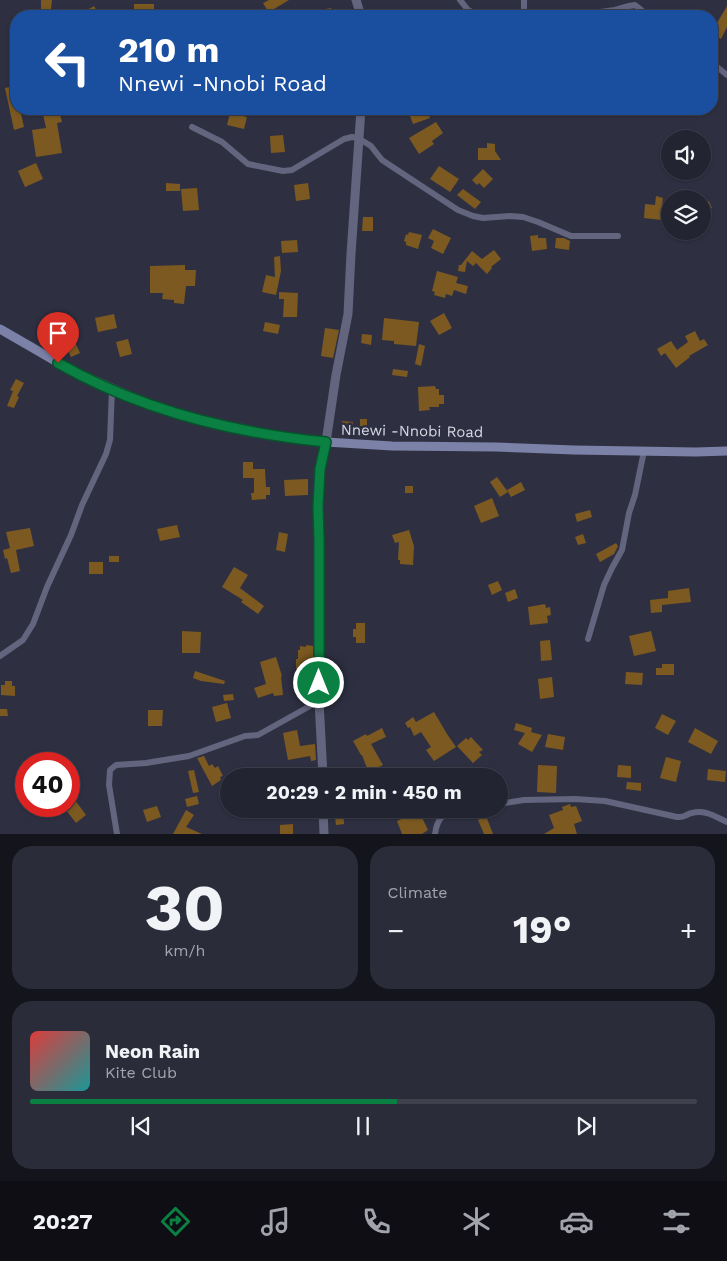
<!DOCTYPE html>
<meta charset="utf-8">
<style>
:root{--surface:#222432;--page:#2a2c3a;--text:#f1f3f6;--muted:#a2a4ac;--line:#3f414d;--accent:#0b8043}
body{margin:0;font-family:"Work Sans",sans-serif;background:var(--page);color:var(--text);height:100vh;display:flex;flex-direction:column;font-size:19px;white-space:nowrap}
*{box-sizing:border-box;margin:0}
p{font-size:16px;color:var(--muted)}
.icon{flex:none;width:28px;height:28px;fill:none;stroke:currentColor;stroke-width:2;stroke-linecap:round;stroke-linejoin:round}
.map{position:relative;height:834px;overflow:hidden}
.details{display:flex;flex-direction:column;gap:12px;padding:12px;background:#13141c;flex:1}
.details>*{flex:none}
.hud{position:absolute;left:10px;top:10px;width:708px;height:105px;border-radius:20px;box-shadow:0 1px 4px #0004,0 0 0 1px var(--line);background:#1a4fa0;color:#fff;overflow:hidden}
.controls{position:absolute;left:661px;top:130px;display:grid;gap:10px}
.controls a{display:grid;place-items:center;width:50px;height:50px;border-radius:50%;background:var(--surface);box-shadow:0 1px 4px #0004,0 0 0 1px var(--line);font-size:25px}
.speed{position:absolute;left:15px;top:752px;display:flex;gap:10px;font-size:25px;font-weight:700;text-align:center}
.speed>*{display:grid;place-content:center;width:65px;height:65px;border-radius:50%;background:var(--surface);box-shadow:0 1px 4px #0004,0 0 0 1px var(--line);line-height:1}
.speed .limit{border:8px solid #d22;background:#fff;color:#111}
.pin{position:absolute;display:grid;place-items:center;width:42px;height:42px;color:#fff;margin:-51px -21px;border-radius:50% 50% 50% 0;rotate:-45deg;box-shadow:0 0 5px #0007}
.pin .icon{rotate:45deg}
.me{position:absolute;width:55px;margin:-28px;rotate:0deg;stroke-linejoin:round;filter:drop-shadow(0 0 4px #0008)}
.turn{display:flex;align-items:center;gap:18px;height:105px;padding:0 25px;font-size:22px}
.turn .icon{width:65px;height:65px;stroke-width:2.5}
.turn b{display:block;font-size:35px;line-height:42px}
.big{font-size:38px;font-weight:700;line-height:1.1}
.details .tile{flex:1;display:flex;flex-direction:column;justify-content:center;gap:8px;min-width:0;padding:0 18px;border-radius:20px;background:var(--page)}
.details .dial{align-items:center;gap:0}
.dial b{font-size:65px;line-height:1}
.song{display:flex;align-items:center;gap:15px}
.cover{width:60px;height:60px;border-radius:8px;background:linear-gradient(135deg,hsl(0 70% 55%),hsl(180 70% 35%))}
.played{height:5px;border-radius:2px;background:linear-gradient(90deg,var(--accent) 55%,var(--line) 55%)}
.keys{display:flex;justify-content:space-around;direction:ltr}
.heat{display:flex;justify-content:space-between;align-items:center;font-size:28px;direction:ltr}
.details .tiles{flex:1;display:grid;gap:12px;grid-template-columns:1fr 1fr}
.tile:last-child{grid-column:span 2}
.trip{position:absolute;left:220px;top:768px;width:288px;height:50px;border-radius:25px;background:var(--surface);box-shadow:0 1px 4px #0004,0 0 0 1px var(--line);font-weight:700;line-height:50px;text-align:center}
.tabs{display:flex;height:80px;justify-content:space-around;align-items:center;background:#0e0e14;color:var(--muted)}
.tabs .icon{width:35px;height:35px}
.tabs .active{color:var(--accent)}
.tabs b{font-size:22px;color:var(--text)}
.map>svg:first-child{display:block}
.building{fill:#7b5921}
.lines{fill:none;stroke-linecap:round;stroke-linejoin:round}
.minor{stroke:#62657d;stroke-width:6}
.tertiary{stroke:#62657d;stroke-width:9}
.secondary{stroke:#7c82a7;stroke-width:9}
.route-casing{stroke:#07532c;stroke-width:12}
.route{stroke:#0b8043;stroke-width:9}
.labels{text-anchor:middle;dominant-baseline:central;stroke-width:5;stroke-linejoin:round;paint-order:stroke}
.street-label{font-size:15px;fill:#d7d9e4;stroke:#2e3042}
</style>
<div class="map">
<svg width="727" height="834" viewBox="0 0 727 834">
<rect width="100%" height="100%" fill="#2e3042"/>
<!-- building -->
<g class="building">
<path d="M41,0h11l-1,9h-10z"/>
<path d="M269,0h20l-15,9 2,3 -6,3 -7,-12z"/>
<rect x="134" y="4" width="20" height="12"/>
<path d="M94,6l6,10h-24z"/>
<path d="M727,6v21l-6,12 -10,-6z"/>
<path d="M331,8l2,8h-30v-3z"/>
<path d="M15,86l1,23h4l4,18 -10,3 -9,-42z"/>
<path d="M413,109h14l3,9 -17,6 -5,-14z"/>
<path d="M59,110l3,12 -5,1 5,30 -26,4 -4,-27 14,-2 -3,-14z"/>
<path d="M230,113l17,4 -3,12 -17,-4z"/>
<path d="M436,122l7,11 -11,8 2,3 -15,10 -10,-16z"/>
<path d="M283,135l2,17 -14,1 -1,-17z"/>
<path d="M487,143l8,1v7l6,9h-23v-12h9z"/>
<path d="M36,163l7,16 -18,8 -7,-16z"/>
<path d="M439,166l20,13 -9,13 -20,-13z"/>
<path d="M483,169l10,10 -9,9 -5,-5 -2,2 -5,-5z"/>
<path d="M166,183l14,1v7h-14z"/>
<path d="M308,183l2,16 -14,2 -2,-16z"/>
<path d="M197,188l2,22 -16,1 -2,-22z"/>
<path d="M463,189l18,13 -6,7 -18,-14z"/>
<path d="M656,196l7,2 -1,8h8v15l-26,-3 1,-14 10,1z"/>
<path d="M709,201l3,7 -10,4v-8z"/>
<path d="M363,217h10v14h-11z"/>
<path d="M433,229l18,9 -8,16 -12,-6 3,-7 -6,-3z"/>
<path d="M409,232l13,3 -4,14 -12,-4v-3l-2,-1 2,-7 2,1z"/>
<path d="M538,235v3h8l1,11 -15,2 -2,-15z"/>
<path d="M556,238h8l6,3 -1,9 -14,-2z"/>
<path d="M297,240l1,12 -16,1 -1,-12z"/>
<path d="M494,250l7,9 -10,8 1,1 -5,6 -11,-11 -3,3 -6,-5 -2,11 -7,-1 1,-6h2l11,-14 10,8z"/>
<path d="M280,256l1,15 -5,24 -14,-3 4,-17 9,2 -1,-20z"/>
<path d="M185,265v5h11l-1,16h-9l-2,18 -10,-1v-3l-12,-1 1,-6h-13v-27z"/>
<path d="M437,271l21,6 -2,6 12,3 -2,8 -12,-4 -2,6 -6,-2 -1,4 -11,-3 1,-3 -3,-1z"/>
<path d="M279,292l19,1 -1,24h-14l1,-18h-5z"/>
<path d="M444,313l8,15 -13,7 -9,-14z"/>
<path d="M114,314l3,14 -19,4 -3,-14z"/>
<path d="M384,318l35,4 -3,24 -22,-2v-3l-12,-1z"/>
<path d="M265,322l15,3 -2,9 -15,-3z"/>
<path d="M325,328l14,2 -6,28 -12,-2z"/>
<path d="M695,331l5,10 4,-2 4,6 -19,11 1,1 -14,11 -11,-15 -4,3 -4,-7 14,-8 6,9 11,-8 -3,-6z"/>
<path d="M362,334l10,1 -1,10 -10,-2z"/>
<path d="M128,339l4,15 -12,3 -4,-15z"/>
<path d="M74,340l6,13 -9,4 -6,-13z"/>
<path d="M419,344l6,2 -4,20 -6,-2z"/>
<path d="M393,369l15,2 -1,6 -15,-2z"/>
<path d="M16,379l8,4 -7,13 2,1 -5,11 -7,-2 6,-15 -3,-1z"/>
<path d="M435,386l1,3h3v6h5v9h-5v3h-10l1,3 -11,1 -1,-24z"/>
<rect x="360" y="419" width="7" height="7"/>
<path d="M342,421l11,1 -1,12 -11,-1z"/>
<path d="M243,462h10v7h12l1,18h4v8h-4v4l-14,1 -1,-7h3v-15h-11z"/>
<path d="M497,477l11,15 -8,5 -10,-15z"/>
<path d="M308,479v16l-23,1 -1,-16z"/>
<path d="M521,482l4,8 -14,7 -4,-7z"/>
<rect x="405" y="486" width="8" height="7"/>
<path d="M492,498l7,18 -18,7 -7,-17z"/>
<path d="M590,510l2,7 -15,5 -2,-8z"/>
<path d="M177,525l3,12 -20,4 -3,-12z"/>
<path d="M30,528l4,18 -18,4 4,21 -9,2 -4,-15 -2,1 -2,-9 7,-2 -4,-16z"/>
<path d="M409,530l5,16 -1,19 -13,-1v-4h-2l1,-18 -4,1 -3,-8z"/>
<path d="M279,532l9,2 -3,18 -9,-2z"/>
<path d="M583,534l3,9 -8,2 -3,-8z"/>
<path d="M616,543l2,3 -4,8 -14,8 -4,-8z"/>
<rect x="109" y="556" width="10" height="6"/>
<rect x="89" y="562" width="14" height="12"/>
<path d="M234,567l14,8 -8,13 24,18 -6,8 -17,-12 2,-2 -21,-13z"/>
<path d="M498,581l4,9 -10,5 -4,-10z"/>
<path d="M689,588l2,14 -29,3v7l-11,1 -1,-13 18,-2v-7z"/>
<path d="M515,589l3,9 -10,4 -3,-9z"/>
<path d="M545,604l1,4 4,-1 1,8 -4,1 1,7 -18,2 -2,-18z"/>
<path d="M356,623h9v20h-9v-6h-3v-8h3z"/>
<path d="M182,631l19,1 -1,21h-18z"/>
<path d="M651,631l5,20 -22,5 -5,-20z"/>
<path d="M550,640l2,20 -11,1 -1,-20z"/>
<path d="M306,645l7,1v18h-4v5h-13v-10h2v-9h2v-4l6,1z"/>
<path d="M276,657l6,19 -1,1 2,18 -9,1 -1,-3 -15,5 -4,-10 12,-4 -6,-22z"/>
<path d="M662,664h12v11h-18v-7h6z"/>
<path d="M195,671l30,10 -1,3 -23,-3 -8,-3z"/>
<path d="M626,672l17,1 -1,12 -17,-1z"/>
<path d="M552,677l2,20 -14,2 -2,-20z"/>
<path d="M5,681h7v5h3v10l-14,-1v-10h4z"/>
<path d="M233,694l1,6 -10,1 -1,-6z"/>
<path d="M227,703l4,15 -15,4 -4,-15z"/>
<path d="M0,709h7l1,7h-8z"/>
<path d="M148,710h15l-1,16h-14z"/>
<path d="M434,712l13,22 9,13 -22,14 -8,-11 5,-3 -10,-15 -7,4 -4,-9 -2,1 -3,-5 8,-6 3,5z"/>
<path d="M662,714l14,7 -8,14 -13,-7z"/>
<path d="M516,723l16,5 -1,4 11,3 -10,17 -14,-8 7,-11 -11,-3z"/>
<path d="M382,728l4,9 -15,7 12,21 -4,2 3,9h-12l-8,-21h-1l-8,-14 13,-7 1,2z"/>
<path d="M695,728l23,13 -7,13 -23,-12z"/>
<path d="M297,730l3,16 15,-2 1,16 -5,1 -1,-5 -22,4 -5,-27z"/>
<path d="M548,734l17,3 -2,13 -18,-3z"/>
<path d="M471,737l12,13 -4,2 3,3 -9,8 -16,-17 9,-8 2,2z"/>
<path d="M204,756l5,10 3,-2 3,4 3,-2 5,10 -3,1 1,3 -9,6 -15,-28z"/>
<path d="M666,757l15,4 -5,21 -16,-4z"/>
<path d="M538,765l19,1 -1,27 -19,-1z"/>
<path d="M618,765l13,1v12l-14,-1z"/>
<path d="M433,768l5,8h-18z"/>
<path d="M708,769l18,2 -1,11 -18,-2z"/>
<path d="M194,770l5,22 -6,1 -5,-22z"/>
<path d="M627,782l14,1v8l-15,-2z"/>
<path d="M69,792l17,23 -10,8 -13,-17h6z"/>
<path d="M197,796l2,8 -12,3 -2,-8z"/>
<path d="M570,804l1,3 5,-1 6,15 -8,3 3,10h-33l10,-6 -5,-13 14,-5 -1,-3z"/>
<path d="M157,806l4,11 -14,5 -4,-12z"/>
<path d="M334,809h9l1,15 -8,1z"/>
<path d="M186,810l8,5 -8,12 16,7h-29z"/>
<path d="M419,811l9,19 -6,4h-20l-5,-13z"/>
<path d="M486,816l7,18h-9l-6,-14z"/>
<path d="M293,824v10h-13v-9z"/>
</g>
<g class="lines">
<!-- minor -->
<g class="minor">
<path d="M460,0l8,10 12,6"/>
<path d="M522,16l71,-3 22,-3 14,-4 6,-1 14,11"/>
<path d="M524,16v-16"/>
<path d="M711,62l16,13"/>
<path d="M192,127l30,15 26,22 35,7 9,-1 52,-31 8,-2 6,1 13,8 11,14 76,50 15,6 10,2 27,-2 13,1 15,5 33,14h47"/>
<path d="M588,639l16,-54 8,-17 10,-18 7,-37 6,-18 9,-44"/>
<path d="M0,656l23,-16 10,-16 14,-37 24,-52 11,-30 24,-51 4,-14 2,-51"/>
<path d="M499,804l25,-4 51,-1 30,2 72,16c8,1 9,-3 15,-4 13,-4 24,4 35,9"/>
<path d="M117,834l-8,-49 1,-15 6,-5 30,-2 43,-7 56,-20 13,-1 61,-34"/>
<path d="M435,834c2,-17 11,-24 28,-25"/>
</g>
<!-- tertiary -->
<g class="tertiary">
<path d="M356,0l5,16"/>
<path d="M323,776l-4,-75 1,-127 -2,-67 2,-38 6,-27 10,-67 12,-61 3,-60 10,-145"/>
<path d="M323,809l1,25"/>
</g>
<!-- secondary -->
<path class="secondary" d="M0,329l71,41 75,33 41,14 99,21 40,4 66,4 104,1 78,3 122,2 31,-1"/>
</g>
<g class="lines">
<!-- route casing -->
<g class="route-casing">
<path id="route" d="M58,363c82,47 176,70 268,79l-6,27 -2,38 1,33v143"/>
</g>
<!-- route -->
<use href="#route" class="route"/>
</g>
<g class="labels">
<!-- street labels -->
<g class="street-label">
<text transform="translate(412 431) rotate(1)">Nnewi -Nnobi Road</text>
</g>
</g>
</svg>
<div class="controls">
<a><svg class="icon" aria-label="sound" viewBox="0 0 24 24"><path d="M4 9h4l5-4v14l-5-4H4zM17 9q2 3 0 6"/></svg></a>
<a><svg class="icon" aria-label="layers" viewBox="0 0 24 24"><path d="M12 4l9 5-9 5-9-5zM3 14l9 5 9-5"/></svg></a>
</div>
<div class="speed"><div class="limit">40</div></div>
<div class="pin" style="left:58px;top:363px;background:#d93025"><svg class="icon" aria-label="arrive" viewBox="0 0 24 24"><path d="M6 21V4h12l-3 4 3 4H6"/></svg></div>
<svg class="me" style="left:319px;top:683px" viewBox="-20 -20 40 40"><circle r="17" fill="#0b8043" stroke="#fff" stroke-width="3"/><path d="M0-11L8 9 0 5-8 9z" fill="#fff"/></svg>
<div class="trip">20:29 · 2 min · 450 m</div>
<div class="hud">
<div class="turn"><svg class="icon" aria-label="left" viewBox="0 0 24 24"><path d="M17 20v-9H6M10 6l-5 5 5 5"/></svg><div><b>210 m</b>Nnewi -Nnobi Road</div></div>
</div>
</div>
<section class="details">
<div class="tiles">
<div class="tile dial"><b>30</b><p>km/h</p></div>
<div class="tile"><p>Climate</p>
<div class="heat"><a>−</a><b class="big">19°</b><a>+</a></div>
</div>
<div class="tile">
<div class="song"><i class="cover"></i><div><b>Neon Rain</b><p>Kite Club</p></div></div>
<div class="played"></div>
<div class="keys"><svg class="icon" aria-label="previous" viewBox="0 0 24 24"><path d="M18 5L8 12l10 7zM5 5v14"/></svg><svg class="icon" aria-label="pause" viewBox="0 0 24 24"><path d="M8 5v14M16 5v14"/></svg><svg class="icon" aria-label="next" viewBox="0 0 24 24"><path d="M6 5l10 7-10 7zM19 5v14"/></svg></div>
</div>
</div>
</section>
<nav class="tabs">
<b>20:27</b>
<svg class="icon active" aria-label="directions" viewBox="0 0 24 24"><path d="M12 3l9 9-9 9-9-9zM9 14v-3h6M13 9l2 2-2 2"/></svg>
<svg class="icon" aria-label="music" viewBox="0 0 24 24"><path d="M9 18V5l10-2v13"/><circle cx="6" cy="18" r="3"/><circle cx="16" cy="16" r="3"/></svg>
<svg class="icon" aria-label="phone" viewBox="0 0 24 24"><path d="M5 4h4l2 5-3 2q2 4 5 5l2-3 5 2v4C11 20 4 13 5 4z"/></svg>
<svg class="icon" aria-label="climate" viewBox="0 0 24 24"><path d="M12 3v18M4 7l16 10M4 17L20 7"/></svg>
<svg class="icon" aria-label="car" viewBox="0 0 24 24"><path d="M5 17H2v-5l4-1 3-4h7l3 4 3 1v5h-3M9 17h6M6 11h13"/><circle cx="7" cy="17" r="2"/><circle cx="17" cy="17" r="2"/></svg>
<svg class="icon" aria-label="filters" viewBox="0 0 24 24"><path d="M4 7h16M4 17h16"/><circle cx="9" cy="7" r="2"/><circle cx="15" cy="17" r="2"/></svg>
</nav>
